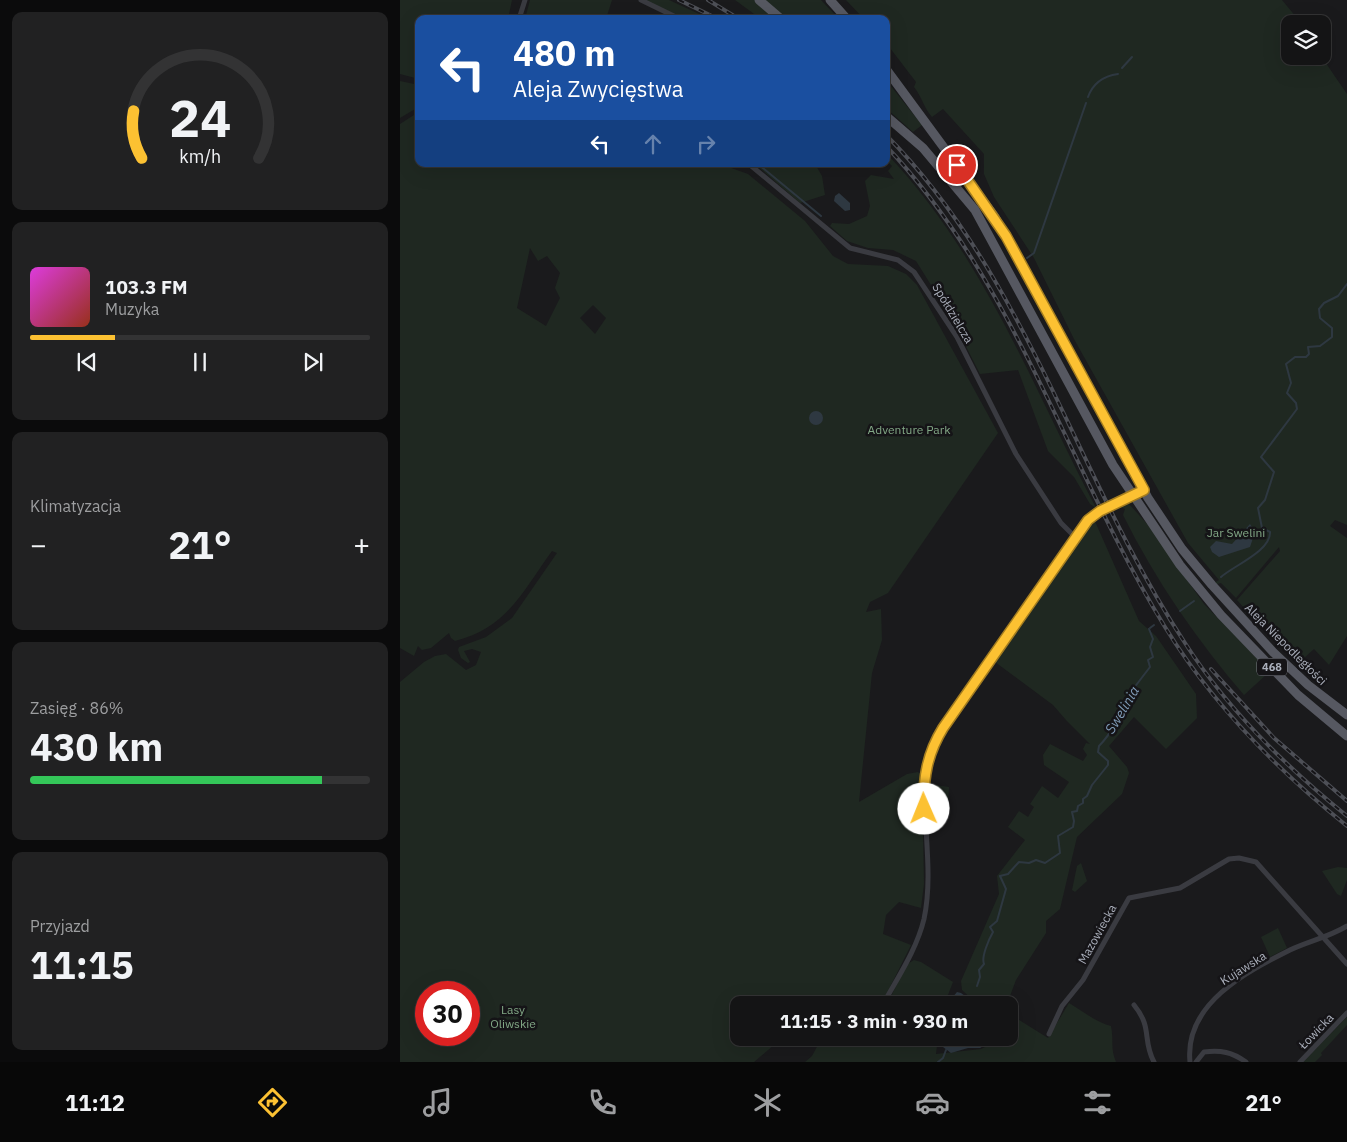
<!DOCTYPE html>
<html lang="pl">
<meta charset="utf-8">
<style>
:root{--surface:#141415;--page:#212122;--text:#f1f3f6;--muted:#9d9ea0;--line:#333334;--accent:#fcc132}
body{margin:0;font-family:"IBM Plex Sans",sans-serif;background:var(--page);color:var(--text);height:100vh;display:flex;flex-direction:column;font-size:19px;white-space:nowrap}
*{box-sizing:border-box;margin:0}
p{font-size:16px;color:var(--muted)}
.icon{flex:none;width:28px;height:28px;fill:none;stroke:currentColor;stroke-width:2;stroke-linecap:round;stroke-linejoin:round}
.map{position:relative;flex:1;overflow:hidden}
.drawer{display:flex;flex-direction:column;gap:12px;padding:12px;background:#0b0b0c;width:400px}
.drawer>*{flex:none}
.top-card{position:absolute;left:15px;top:15px;width:475px;height:152px;border-radius:10px;box-shadow:0 5px 20px #0002,0 0 0 1px var(--line);background:#1a4fa0;color:#fff;overflow:hidden}
.tools{position:absolute;left:881px;top:15px;display:grid;gap:10px}
.tools a{display:grid;place-items:center;width:50px;height:50px;border-radius:10px;background:var(--surface);box-shadow:0 5px 20px #0002,0 0 0 1px var(--line);font-size:25px}
.speed{position:absolute;left:15px;top:981px;display:flex;gap:10px;font-size:25px;font-weight:700;text-align:center}
.speed>*{display:grid;place-content:center;width:65px;height:65px;border-radius:50%;background:var(--surface);box-shadow:0 5px 20px #0002,0 0 0 1px var(--line);line-height:1}
.speed .limit{border:8px solid #d22;background:#fff;color:#111}
.pin{position:absolute;display:grid;place-items:center;width:42px;height:42px;color:#fff;margin:-21px;border:2px solid #fff;border-radius:50%;box-shadow:0 1px 5px #0007}
.me{position:absolute;width:55px;margin:-28px;rotate:359deg;stroke-linejoin:round;filter:drop-shadow(0 0 4px #0008)}
.turn{display:flex;align-items:center;gap:18px;height:105px;padding:0 15px;font-size:22px}
.turn .icon{width:65px;height:65px;stroke-width:2.5}
.turn b{display:block;font-size:35px;line-height:42px}
.lanes{display:flex;align-items:center;height:48px;padding:0 15px;background:#0003;justify-content:center;gap:25px;direction:ltr}
.lanes .off{opacity:.35}
.big{font-size:38px;font-weight:700;line-height:1.1}
.drawer .card{flex:1;display:flex;flex-direction:column;justify-content:center;gap:8px;min-width:0;padding:0 18px;border-radius:10px;background:var(--page)}
.drawer .dial{align-items:center;gap:0}
.dial svg{height:130px;overflow:visible;fill:none;stroke:var(--line);stroke-width:7;stroke-linecap:round;text-anchor:middle}
.dial text{fill:var(--text);stroke:none}
.song{display:flex;align-items:center;gap:15px}
.cover{width:60px;height:60px;border-radius:8px;background:linear-gradient(135deg,hsl(300 70% 55%),hsl(10 70% 35%))}
.played{height:5px;border-radius:2px;background:linear-gradient(90deg,var(--accent) 25%,var(--line) 25%)}
.keys{display:flex;justify-content:space-around;direction:ltr}
.heat{display:flex;justify-content:space-between;align-items:center;font-size:28px;direction:ltr}
.charge{height:8px;border-radius:4px;background:linear-gradient(90deg,#34c759 86%,var(--line) 0)}
.trip{position:absolute;left:330px;top:996px;width:288px;height:50px;border-radius:10px;background:var(--surface);box-shadow:0 5px 20px #0002,0 0 0 1px var(--line);font-weight:700;line-height:50px;text-align:center}
.dock{display:flex;height:80px;justify-content:space-around;align-items:center;background:#080808;color:var(--muted)}
.dock .icon{width:35px;height:35px}
.dock .active{color:var(--accent)}
.dock b{font-size:22px;color:var(--text)}
main{display:flex;flex:1;min-height:0}
.map>svg:first-child{display:block}
.green{fill:#1f2821;fill-rule:evenodd}
.water{fill:#2e3841}
.lines{fill:none;stroke-linecap:round;stroke-linejoin:round}
.stream{stroke:#2e3841;stroke-width:2}
.minor{stroke:#3a3b41;stroke-width:5}
.primary{stroke:#565861;stroke-width:9}
.rail-casing{stroke:#4d4f56;stroke-width:4}
.rail{stroke:#151417;stroke-width:2;stroke-dasharray:5.5;stroke-linecap:butt}
.route-casing{stroke:#a47d20;stroke-width:12}
.route{stroke:#fcc132;stroke-width:9}
.labels{text-anchor:middle;dominant-baseline:central;stroke-width:5;stroke-linejoin:round;paint-order:stroke}
.shield{fill:#151417;stroke:#7e818a;stroke-width:1}
.shield-label{font-size:11px;font-weight:bold;fill:#abb0bc}
.street-label{font-size:12px;fill:#abb0bc;stroke:#151417}
.park-label{font-size:12px;fill:#82a886;stroke:#151417}
.water-label{font-size:14px;font-style:italic;fill:#819cb8;stroke:#151417}
</style>
<main>
<section class="drawer">
<div class="card dial"><svg viewBox="0 0 100 80">
<path d="M14 69A42 42 0 1 1 86 69"/>
<path d="M14 69A42 42 0 0 1 9 40" stroke="#fcc132"/>
<text x="50" y="56" font-size="32" font-weight="700">24</text>
<text x="50" y="72" font-size="11">km/h</text>
</svg></div>
<div class="card">
<div class="song"><i class="cover"></i><div><b>103.3 FM</b><p>Muzyka</p></div></div>
<div class="played"></div>
<div class="keys"><svg class="icon" aria-label="previous" viewBox="0 0 24 24"><path d="M18 5L8 12l10 7zM5 5v14"/></svg><svg class="icon" aria-label="pause" viewBox="0 0 24 24"><path d="M8 5v14M16 5v14"/></svg><svg class="icon" aria-label="next" viewBox="0 0 24 24"><path d="M6 5l10 7-10 7zM19 5v14"/></svg></div>
</div>
<div class="card"><p>Klimatyzacja</p>
<div class="heat"><a>−</a><b class="big">21°</b><a>+</a></div>
</div>
<div class="card"><p>Zasięg · 86%</p><b class="big">430 km</b><div class="charge"></div></div>
<div class="card"><p>Przyjazd</p><b class="big">11:15</b></div>
</section>
<div class="map">
<svg width="947" height="1062" viewBox="0 0 947 1062">
<rect width="100%" height="100%" fill="#1a1a1c"/>
<!-- green -->
<g class="green">
<path d="M0,0h112l-4,19h-89v60l-19,-5z"/>
<path d="M130,0h82l-6,19h-81z"/>
<path d="M245,0h24l41,19h-27z"/>
<path d="M335,0h86l18,19h-78z"/>
<path d="M446,0h436l20,24h-12v32h31l26,38v431l-12,-5 -5,6 17,12v98l-18,29 -15,-16 -11,10 -46,-43 -3,3 -17,-19 43,-49 -1,-4 -43,51 -15,-15 -14,4 12,-7 -31,-37 -114,-204 -40,-81 -40,-61 -10,-23v-20l-41,-45 -11,8c-8,-9 -10,-20 -18,-30l2,-5 -26,-34 -4,2v-31h-22z"/>
<path d="M486,80l36,45 -9,7 -27,-24z"/>
<path d="M0,81l19,4v24h-4l-15,9z"/>
<path d="M14,115l5,1v48h301l28,10 57,47 28,35 15,8 40,2 18,8 11,11 81,148 -110,160 -18,9 -4,10 15,-3 1,31 -10,33 -13,129 48,-28 11,-2 4,4 2,108 -3,24 -22,-6 -13,13 -3,19 28,11 -30,60h-142v33h43l-28,24h-354v-380l24,-20 11,-6 11,-2 20,16 10,-5 5,-13 -9,-3 -8,2 6,11 -2,1 -7,-5 -3,-8 1,-3 27,-10 26,-19 45,-65 -5,-2c-30,41 -44,76 -97,90l-4,-3 -2,-5 -18,15 -9,2 -4,-4 -4,10 -14,-8v-524zM130,248l8,13 9,-5 13,17 -5,15 5,10 -14,28 -29,-18zM193,305l13,13 -11,16 -15,-16zM26,992h43v43h-43z"/>
<path d="M486,153c97,101 146,233 210,355l-6,-4 -16,-27 -26,-26 -30,-81 -38,4 -29,-57 -35,-56 -23,-11 -25,-2 -21,-7 -17,-15 2,-3 17,1 18,-8 3,-10 -5,-25 6,-6 23,4 -6,-8 4,-5 -6,-6z"/>
<path d="M355,164h60l7,12 3,19 -25,8z"/>
<path d="M728,503l21,23 55,78 61,62 2,8 -23,21c-48,-56 -88,-114 -121,-180l2,-6 -8,-4z"/>
<path d="M694,519l45,102 17,15 40,58 1,24 -31,31 -32,-32 -25,29 18,21 2,6 -7,21 -45,43 -17,72 -14,12v12l-30,47 -9,24 -29,1 -16,-15 -1,-9 38,-87 -2,-18 28,-36 -17,-13 11,-16 9,6 6,-10 -4,-3 12,-18 16,12 11,-16 -25,-17 -1,-10 7,-11 33,17 4,-6 -4,-6 3,-6 4,1 -24,-24 -13,-15 -58,-43z"/>
<path d="M528,784l21,3 -1,18 -20,-3z"/>
<path d="M681,863l6,18 -12,11 -3,-2 5,-24z"/>
<path d="M938,867l9,1v12l-6,16 -4,-2 -15,-23z"/>
<path d="M878,928l9,20 -17,9 -9,-20z"/>
<path d="M514,960l7,2 32,20 -9,23h-57l19,-40z"/>
<path d="M669,1003c14,8 26,19 42,23 3,15 -1,21 5,36h-311l7,-6 8,-15 10,5 1,-8h107l-2,16 45,-5 23,-11h5l2,-23 37,23z"/>
<path d="M947,1017v8l-26,28 1,2 -7,7h-12z"/>
</g>
<!-- water -->
<g class="water">
<path d="M439,193l11,10v7l-5,1 -11,-10 1,-5z"/>
<circle cx="416" cy="418" r="7"/>
<path d="M850,524l5,8 -5,15 -31,10 -7,-5 -2,-5 6,-6 16,3z"/>
<path d="M557,992l4,1 16,12h-27l1,-6z"/>
<path d="M544,1038h52l-16,10h-12l-17,5 -8,-6z"/>
</g>
<g class="lines">
<!-- stream -->
<g class="stream">
<path d="M722,68l10,-11"/>
<path d="M688,97c5,-14 16,-21 30,-23"/>
<path d="M358,164l63,52"/>
<path d="M627,258l7,-5 52,-150"/>
<path d="M821,577c12,-11 50,-26 49,-45l-8,-4 -4,-20 7,-8 9,-28 -13,-15 36,-48 -1,-6 -9,-10 4,-10 -5,-19 9,-7h11l3,-3 -1,-7 12,-1 12,-9v-9l-12,-10 -1,-9 5,-6 14,-7 9,-12"/>
<path d="M780,611l14,-10"/>
<path d="M750,628l4,-3"/>
<path d="M577,986l3,-9 -1,-7 5,-6c-3,-7 5,-25 9,-32l-3,-5 7,-6 9,-32 -6,-13 8,-2 11,-12 10,1 7,-3 9,3 15,-10 -2,-17 15,-9 1,-6 -2,-9 5,-1 1,-5 5,-3v-4l4,-3 5,-11 16,-20v-4l-10,-9 1,-6c9,-9 28,-37 28,-49l23,-30 -2,-7 5,-3 -3,-10 3,-8 -4,-10"/>
<path d="M538,1062l5,-4 3,-8"/>
</g>
<!-- minor -->
<g class="minor">
<path d="M241,0l39,19"/>
<path d="M119,19l6,-19"/>
<path d="M349,164l101,84 48,12 16,12 43,65 59,117 45,69 15,15"/>
<path d="M486,999c14,-25 31,-51 38,-80 10,-47 -2,-97 1,-145l2,-12 10,-25 151,-217 12,-9 44,-21"/>
<path d="M734,1005c19,23 8,35 20,57"/>
<path d="M649,1034l13,-28 21,-26 46,-82 51,-10 49,-29 10,-1 17,4 91,102"/>
<path d="M790,1062c-6,-58 56,-90 100,-112 19,-9 39,-13 57,-24"/>
<path d="M796,1062l8,-10c17,-2 28,0 42,10"/>
<path d="M900,1062l47,-49"/>
</g>
<!-- primary -->
<g class="primary">
<path d="M359,0l22,19"/>
<path d="M430,0l17,19"/>
<path d="M486,69l109,148 153,281 34,51 30,36 61,67 35,33 39,30"/>
<path d="M486,116l37,32 52,62 138,255 67,100 41,50 77,80 49,41"/>
</g>
<!-- rail casing -->
<g class="rail-casing">
<g id="rail">
<path d="M279,0l39,19"/>
<path d="M308,0l31,19"/>
<path d="M486,135c141,142 191,344 299,508 43,67 100,123 162,173"/>
<path d="M486,146c130,137 182,323 279,481 48,78 111,142 182,199"/>
<path d="M811,669l63,69 73,63"/>
</g>
</g>
<!-- rail -->
<use href="#rail" class="rail"/>
</g>
<g class="lines">
<!-- route casing -->
<g class="route-casing">
<path id="route" d="M524,809c-1,-31 3,-55 19,-81l145,-208 12,-9 44,-21 -138,-254 -49,-71"/>
</g>
<!-- route -->
<use href="#route" class="route"/>
</g>
<g class="labels">
<!-- shield labels -->
<rect class="shield" x="857" y="658.5" width="30" height="17" rx="4"/>
<g class="shield-label">
<text x="872" y="667">468</text>
</g>
<!-- street labels -->
<g class="street-label">
<text transform="translate(553 313) rotate(59)">Spółdzielcza</text>
<text transform="translate(886 644) rotate(45)">Aleja Niepodległości</text>
<text transform="translate(697 934) rotate(-61)">Mazowiecka</text>
<text transform="translate(843 968) rotate(-32)">Kujawska</text>
<text transform="translate(916 1031) rotate(-46)">Łowicka</text>
</g>
<!-- park labels -->
<g class="park-label">
<text x="509" y="429">Adventure Park</text>
<text x="836" y="532">Jar Swelini</text>
<text x="113" y="1009">Lasy<tspan x="113" dy="14">Oliwskie</tspan></text>
</g>
<!-- water labels -->
<g class="water-label">
<text transform="translate(722 710) rotate(-59)">Swelinia</text>
</g>
</g>
</svg>
<div class="tools">
<a><svg class="icon" aria-label="layers" viewBox="0 0 24 24"><path d="M12 4l9 5-9 5-9-5zM3 14l9 5 9-5"/></svg></a>
</div>
<div class="speed"><div class="limit">30</div></div>
<div class="pin" style="left:557px;top:165px;background:#d93025"><svg class="icon" aria-label="arrive" viewBox="0 0 24 24"><path d="M6 21V4h12l-3 4 3 4H6"/></svg></div>
<svg class="me" style="left:524px;top:809px" viewBox="-20 -20 40 40"><circle r="19" fill="#fff"/><path d="M0-13L10 11 0 6-10 11z" fill="#fcc132"/></svg>
<div class="trip">11:15 · 3 min · 930 m</div>
<div class="top-card">
<div class="turn"><svg class="icon" aria-label="left" viewBox="0 0 24 24"><path d="M17 20v-9H6M10 6l-5 5 5 5"/></svg><div><b>480 m</b>Aleja Zwycięstwa</div></div>
<div class="lanes"><svg class="icon" aria-label="left" viewBox="0 0 24 24"><path d="M17 20v-9H6M10 6l-5 5 5 5"/></svg><svg class="icon off" aria-label="ahead" viewBox="0 0 24 24"><path d="M12 20V5M6 11l6-6 6 6"/></svg><svg class="icon off" aria-label="right" viewBox="0 0 24 24"><path d="M7 20v-9h11M14 6l5 5-5 5"/></svg></div>
</div>
</div>
</main>
<nav class="dock">
<b>11:12</b>
<svg class="icon active" aria-label="directions" viewBox="0 0 24 24"><path d="M12 3l9 9-9 9-9-9zM9 14v-3h6M13 9l2 2-2 2"/></svg>
<svg class="icon" aria-label="music" viewBox="0 0 24 24"><path d="M9 18V5l10-2v13"/><circle cx="6" cy="18" r="3"/><circle cx="16" cy="16" r="3"/></svg>
<svg class="icon" aria-label="phone" viewBox="0 0 24 24"><path d="M5 4h4l2 5-3 2q2 4 5 5l2-3 5 2v4C11 20 4 13 5 4z"/></svg>
<svg class="icon" aria-label="climate" viewBox="0 0 24 24"><path d="M12 3v18M4 7l16 10M4 17L20 7"/></svg>
<svg class="icon" aria-label="car" viewBox="0 0 24 24"><path d="M5 17H2v-5l4-1 3-4h7l3 4 3 1v5h-3M9 17h6M6 11h13"/><circle cx="7" cy="17" r="2"/><circle cx="17" cy="17" r="2"/></svg>
<svg class="icon" aria-label="filters" viewBox="0 0 24 24"><path d="M4 7h16M4 17h16"/><circle cx="9" cy="7" r="2"/><circle cx="15" cy="17" r="2"/></svg>
<b>21°</b>
</nav>
